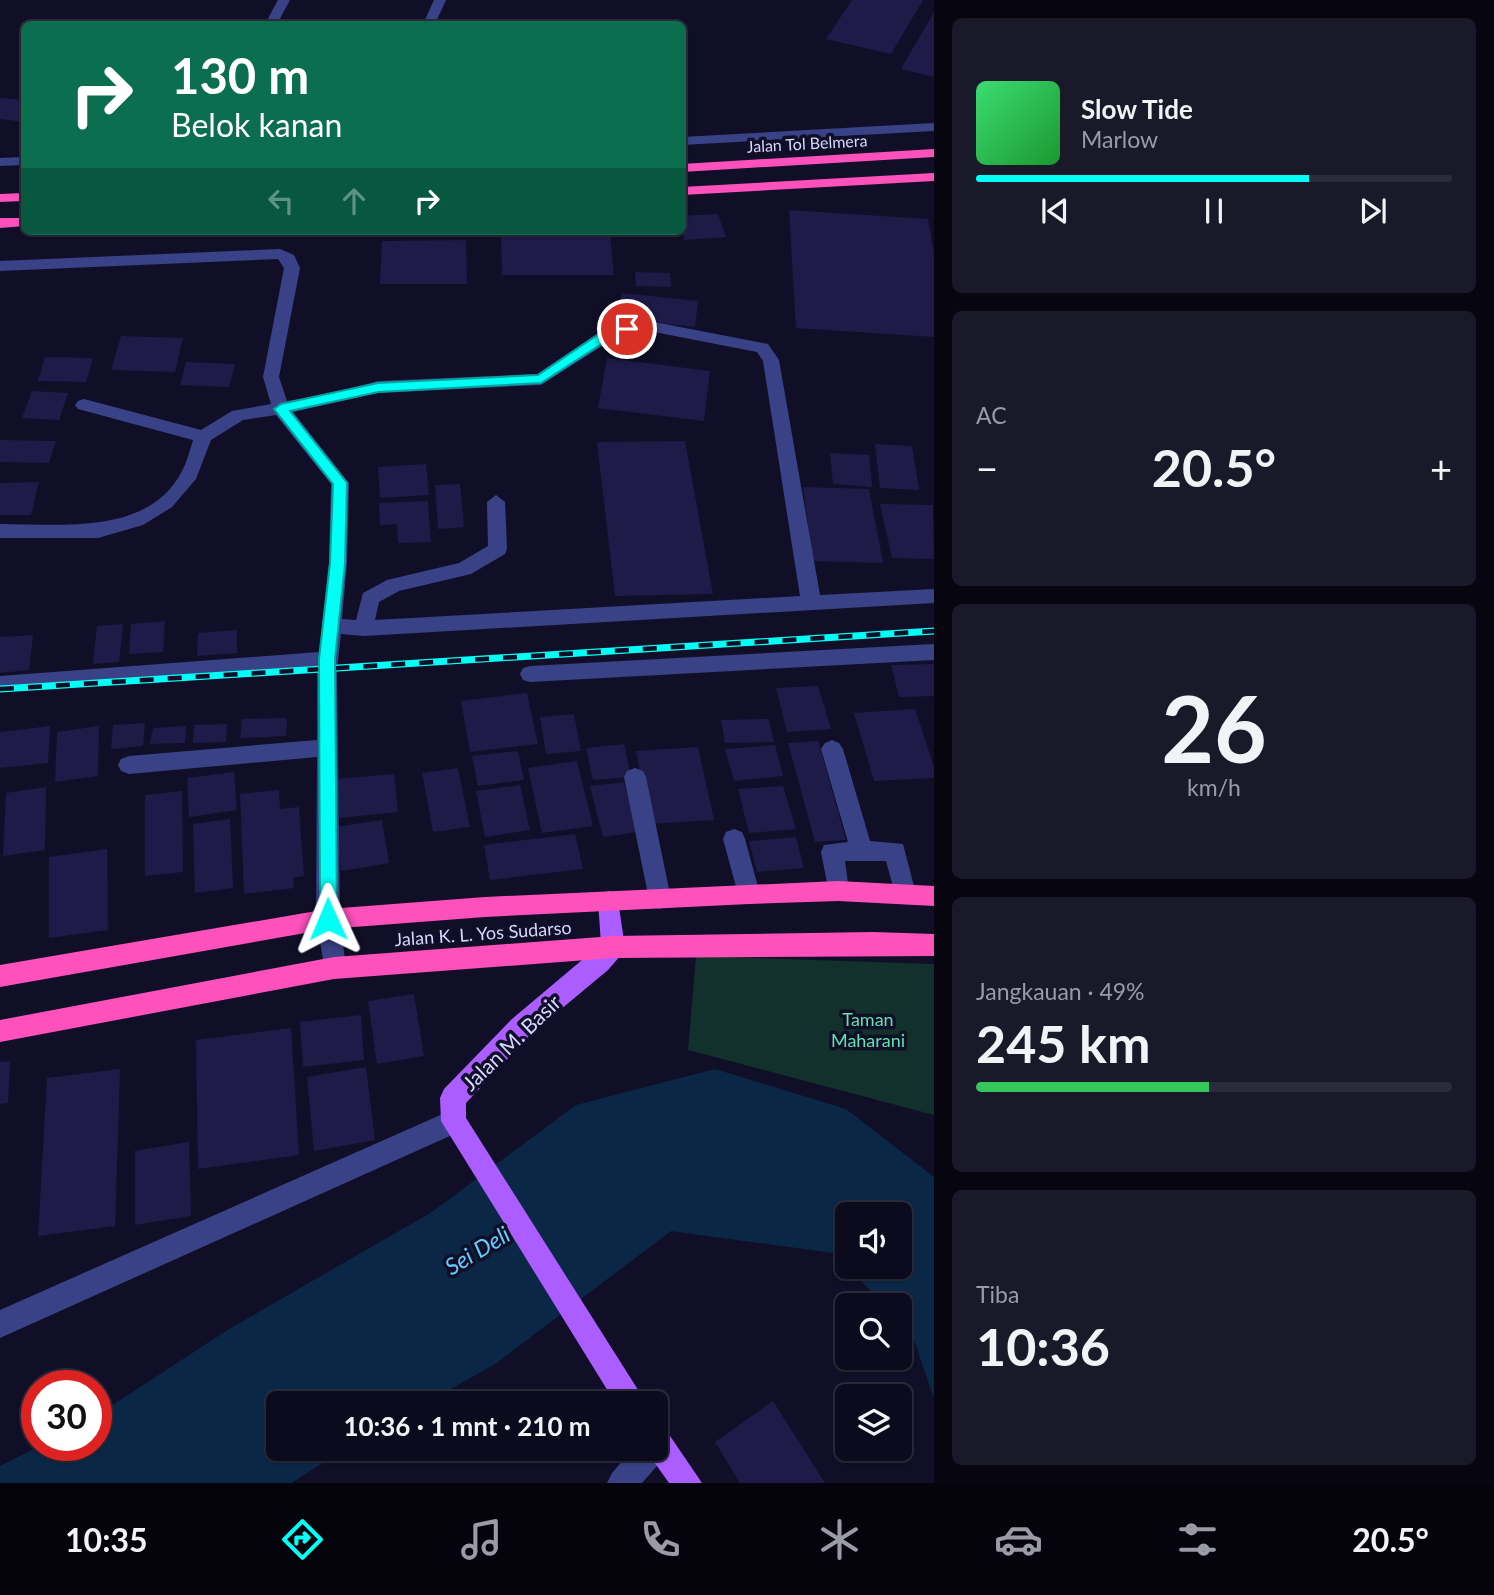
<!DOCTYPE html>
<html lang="id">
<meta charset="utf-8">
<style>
:root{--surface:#0c0b1d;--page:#1a192a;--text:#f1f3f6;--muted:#9a9ba4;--line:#2c2b3b;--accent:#02fff5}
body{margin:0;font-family:Lato,sans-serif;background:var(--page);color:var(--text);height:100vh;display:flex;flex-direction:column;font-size:26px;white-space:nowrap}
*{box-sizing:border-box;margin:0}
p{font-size:23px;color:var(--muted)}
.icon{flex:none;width:38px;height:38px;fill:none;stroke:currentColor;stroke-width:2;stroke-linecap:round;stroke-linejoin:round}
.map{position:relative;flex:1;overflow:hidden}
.panel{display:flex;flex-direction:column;gap:18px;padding:18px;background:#070610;width:560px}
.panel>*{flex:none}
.banner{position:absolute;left:21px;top:21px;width:665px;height:214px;border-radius:10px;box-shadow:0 2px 5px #0004,0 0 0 2px var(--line);background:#0b6e4f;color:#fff;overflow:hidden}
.buttons{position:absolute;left:835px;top:1202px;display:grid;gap:14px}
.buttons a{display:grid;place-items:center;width:77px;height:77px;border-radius:10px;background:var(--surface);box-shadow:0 2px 5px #0004,0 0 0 2px var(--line);font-size:35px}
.speed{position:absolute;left:21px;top:1370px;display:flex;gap:14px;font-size:35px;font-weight:700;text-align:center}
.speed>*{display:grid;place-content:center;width:91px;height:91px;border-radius:50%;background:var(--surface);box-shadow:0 2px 5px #0004,0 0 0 2px var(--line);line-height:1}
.speed .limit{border:10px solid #d22;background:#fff;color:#111}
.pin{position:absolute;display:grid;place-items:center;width:60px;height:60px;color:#fff;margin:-30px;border:4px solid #fff;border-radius:50%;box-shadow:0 2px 7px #0007}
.me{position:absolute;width:77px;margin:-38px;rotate:359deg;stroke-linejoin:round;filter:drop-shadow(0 0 5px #0008)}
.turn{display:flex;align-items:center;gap:24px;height:147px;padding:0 35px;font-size:32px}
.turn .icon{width:91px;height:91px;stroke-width:2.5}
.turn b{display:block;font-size:49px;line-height:60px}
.lanes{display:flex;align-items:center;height:66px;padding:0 35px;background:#0003;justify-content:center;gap:35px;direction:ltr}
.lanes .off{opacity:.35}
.big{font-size:52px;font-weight:700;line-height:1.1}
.panel .widget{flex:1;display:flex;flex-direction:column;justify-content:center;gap:10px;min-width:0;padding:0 24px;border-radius:10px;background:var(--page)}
.panel .dial{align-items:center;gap:0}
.dial b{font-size:91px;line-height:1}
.song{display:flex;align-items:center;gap:21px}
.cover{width:84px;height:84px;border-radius:10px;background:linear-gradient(135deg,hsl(140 70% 55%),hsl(130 70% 35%))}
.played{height:7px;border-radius:4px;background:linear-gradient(90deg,var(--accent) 70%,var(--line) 70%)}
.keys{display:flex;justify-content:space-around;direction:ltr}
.heat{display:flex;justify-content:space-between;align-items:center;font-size:38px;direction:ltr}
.charge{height:10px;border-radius:5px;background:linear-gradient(90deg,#34c759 49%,var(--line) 0)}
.trip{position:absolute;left:266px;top:1391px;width:402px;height:70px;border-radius:10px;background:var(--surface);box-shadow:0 2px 5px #0004,0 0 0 2px var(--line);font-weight:700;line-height:70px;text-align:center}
.dock{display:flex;height:112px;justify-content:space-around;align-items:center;background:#05040c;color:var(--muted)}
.dock .icon{width:49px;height:49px}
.dock .on{color:var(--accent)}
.dock b{font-size:32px;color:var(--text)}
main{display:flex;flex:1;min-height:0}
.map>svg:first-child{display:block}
.green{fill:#12312c}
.water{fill:#0a2846}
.building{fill:#1e1b49}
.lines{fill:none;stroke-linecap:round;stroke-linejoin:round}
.minor{fill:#3a4287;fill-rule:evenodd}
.major{fill:#ac5dff;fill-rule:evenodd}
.highway{fill:#ff51bc;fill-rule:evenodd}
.rail-casing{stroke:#02fff5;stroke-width:7}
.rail{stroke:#100f27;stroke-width:4.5;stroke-dasharray:14;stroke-linecap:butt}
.route{fill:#02fff5;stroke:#01a69f;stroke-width:2}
.labels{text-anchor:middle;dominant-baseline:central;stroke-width:7;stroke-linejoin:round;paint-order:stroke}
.far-street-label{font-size:16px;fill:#d6d7ff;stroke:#100f27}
.street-label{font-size:18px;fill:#d6d7ff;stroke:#100f27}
.park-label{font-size:18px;fill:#60e1af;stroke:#100f27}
.near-street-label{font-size:21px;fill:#d6d7ff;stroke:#100f27}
.near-water-label{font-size:23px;font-style:italic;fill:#64cdff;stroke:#100f27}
</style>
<main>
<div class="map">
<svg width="934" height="1483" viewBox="0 0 934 1483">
<rect width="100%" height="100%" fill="#100f27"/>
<!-- green -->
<path class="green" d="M696,956l238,8v151l-246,-65z"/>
<!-- water -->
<path class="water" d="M715,1069l131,40 88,68v222l-23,-68 -11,-11v-14l-15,-1 -38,-38h53v-53h-53v53l-14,-14 -162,-22 -176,133 -69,39 -148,1v45h67l-54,34h-291v-17l40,-20h56v-30l133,-87 203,-117 144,-107z"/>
<!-- building -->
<g class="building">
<path d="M852,0h71l-32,54 -65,-15z"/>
<path d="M934,12v65l-33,-8z"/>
<path d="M0,98l24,2v22l-24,-3z"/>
<path d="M789,210l139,9 6,34v84l-138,-9z"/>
<path d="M718,214l8,23 -42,3 -2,-24z"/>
<path d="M501,234h109l4,41h-112z"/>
<path d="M466,240l1,44h-87l2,-43z"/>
<path d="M635,272l35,1 1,14 -35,-1z"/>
<path d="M622,293l76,8 -3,26 -78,-9z"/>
<path d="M121,336l62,2 -8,34 -64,-2z"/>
<path d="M45,357l48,1 -7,24 -48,-1z"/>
<path d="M607,358l103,13 -6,50 -106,-13z"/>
<path d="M186,362l49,2 -6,23 -49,-2z"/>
<path d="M32,391l36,2 -9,27 -37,-2z"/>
<path d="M0,440l56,1 -7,22 -49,-1z"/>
<path d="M685,441l28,153 -98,2 -18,-154z"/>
<path d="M875,444l37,2 7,44 -39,-2z"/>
<path d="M830,453l39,2 3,32 -39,-3z"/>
<path d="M426,464l3,31 -49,3 -2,-31z"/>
<path d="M39,482l-8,33h-31v-32z"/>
<path d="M460,484l4,43 -26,2 -3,-44z"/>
<path d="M803,487l66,2 14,74 -70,-2z"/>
<path d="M428,501l3,41 -33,1 -1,-19 -17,1 -1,-22z"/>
<path d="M880,504l53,1 1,54 -42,-1z"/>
<path d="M165,621l-2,31 -34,2 2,-30z"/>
<path d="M123,624l-4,38 -26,2 4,-38z"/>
<path d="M237,630v23l-40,3 1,-23z"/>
<path d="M33,635l-4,35 -29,3v-36z"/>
<path d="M934,664v32l-35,1 -8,-32z"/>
<path d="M818,686l13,43 -44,3 -11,-44z"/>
<path d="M527,693l11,51 -68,8 -9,-51z"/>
<path d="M915,709l19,58v11l-60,3 -20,-68z"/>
<path d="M574,714l7,37 -35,3 -6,-37z"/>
<path d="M287,718l-1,18 -46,2 2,-19z"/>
<path d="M769,719l5,23 -49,1 -4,-23z"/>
<path d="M145,723l-2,23 -32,3 2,-24z"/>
<path d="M227,724l-1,18 -33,1 1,-18z"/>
<path d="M50,726l-2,37 -48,5v-36z"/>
<path d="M99,726l-1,50 -43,6 2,-50z"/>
<path d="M186,726l-1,17 -35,1 3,-16z"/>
<path d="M818,741l28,99 -31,2 -27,-99z"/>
<path d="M624,744l7,33 -38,3 -7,-32z"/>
<path d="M775,745l8,31 -49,5 -9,-32z"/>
<path d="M698,747l16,73 -64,4 -14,-73z"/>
<path d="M518,751l6,29 -46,6 -6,-30z"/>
<path d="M577,761l16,65 -51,7 -14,-65z"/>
<path d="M458,768l12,59 -37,5 -11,-59z"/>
<path d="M234,772l3,38 -48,7 -2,-39z"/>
<path d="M394,774l4,38 -59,6 -3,-39z"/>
<path d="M624,782l13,50 -34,5 -13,-51z"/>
<path d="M520,785l10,45 -45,7 -9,-46z"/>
<path d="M783,786l13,43 -47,4 -11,-44z"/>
<path d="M46,787l-1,63 -42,6 3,-63z"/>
<path d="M279,790l1,19 19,-2 5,69 -11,2 1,10 -50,6 -4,-100z"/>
<path d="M182,791l1,81 -38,4v-81z"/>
<path d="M230,819l3,69 -38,5 -2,-69z"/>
<path d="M382,820l7,43 -48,8 -5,-44z"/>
<path d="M575,834l8,35 -93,11 -6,-35z"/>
<path d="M796,837l8,31 -47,4 -8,-31z"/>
<path d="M107,849l1,81 -59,8v-81z"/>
<path d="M414,994l10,62 -47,8 -9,-63z"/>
<path d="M361,1015l3,45 -61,7 -3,-45z"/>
<path d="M291,1028l8,127 -101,14 -2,-129z"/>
<path d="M10,1061l-2,42 -8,1v-42z"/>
<path d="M366,1067l9,73 -61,11 -7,-74z"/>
<path d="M120,1069l-5,157 -77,10 9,-158z"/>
<path d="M189,1142l2,74 -56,9v-74z"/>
<path d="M773,1401l52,82h-85l-25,-41z"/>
</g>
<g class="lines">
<!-- minor -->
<g class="minor">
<path d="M278,0h12l-13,24h-12z"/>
<path d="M434,0h12l-11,24h-12z"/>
<path d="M934,123v8l-252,14v-8z"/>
<path d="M24,157v8l-24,1v-8z"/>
<path d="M280,249l14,6 6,13 -21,109 8,24 44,-7 47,-13 159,-7 61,-41 51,-12 119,23 11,16 41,235 114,-6v14l-570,33 -23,-2 -4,36 3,249 6,49 -4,8 -8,3 -8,-3 -10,-57 1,-162 -188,17 -8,-3 -3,-6 3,-6 8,-3 188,-16v-72l-317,24v-16l319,-24 10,-89 2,-79 -55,-69 -33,5 -32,20 -15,39 -24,28 -29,18 -45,13h-98v-14c60,0 149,12 182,-53 5,-9 8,-21 11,-31l-115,-31 -3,-4 3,-4 6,-2 117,31 31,-19 39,-7 -8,-27 21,-109 -6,-9 -278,12v-10zM649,331l108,21 6,9 37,235 -425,24 4,-18 20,-11 72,-17 34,-20 2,-5 -2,-47 -9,-7 -9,7 1,44 -29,17 -72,17 -24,13 -7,27 -14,-1 5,-56 2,-80 -56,-71 85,-19 163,-8 69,-44z"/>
<path d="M934,644v16l-404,22 -7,-2 -3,-6 3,-6 7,-2z"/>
<path d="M832,740l7,3 4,6 27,92 33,3 13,50 -3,7 -8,3 -8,-3 -11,-40h-41l4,30 -3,7 -8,3 -8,-3 -9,-46 3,-7 24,-3 -27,-93 4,-6z"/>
<path d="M635,768l8,3 3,6 25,122 -3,7 -8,3 -8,-3 -3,-7 -25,-122 3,-6z"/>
<path d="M734,829l8,3 3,7 15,55 -3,7 -8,3 -8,-3 -3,-7 -15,-55 3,-7z"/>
<path d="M454,1109l9,3 4,9 -4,9 -463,208v-28z"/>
<path d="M656,1436l7,3 5,10 -5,10 -21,24h-35l5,-10 21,-24h23z"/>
</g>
<!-- major -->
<g class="major">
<path d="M609,891l8,3 8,53 -4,8 -13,15 -78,65 -64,68v15l181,286h-31l-175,-283 -1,-23 4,-9 68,-70 89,-75 -3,-43 3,-7z"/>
<path d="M656,1426l10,4 36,53h-33l-24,-34h11z"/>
</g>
<!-- highway -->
<g class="highway">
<path d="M934,149v8l-252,15v-8z"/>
<path d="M934,173v8l-252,14v-8z"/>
<path d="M24,193v8l-24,1v-8z"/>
<path d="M0,218h24v8l-24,2z"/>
<path d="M838,881l96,5v20l-96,-5 -89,3 -264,13 -157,12 -328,58v-22l328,-56 157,-12z"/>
<path d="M873,932l61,2v22l-321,2 -279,21 -334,63v-22l334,-63 279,-21z"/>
</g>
<!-- rail casing -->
<g class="rail-casing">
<path id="rail" d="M0,689l934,-58"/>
</g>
<!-- rail -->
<use href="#rail" class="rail"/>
</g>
<!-- route -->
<path class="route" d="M627,325l6,4 -2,3 -23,8 -67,43 -163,9 -88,19 57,72 -2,80 -10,96 2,260 -9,8 -6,-2 -2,-6 -1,-260 11,-96 3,-79 -59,-75 7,-5 97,-21 160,-8 61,-41z"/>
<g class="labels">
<!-- far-street labels -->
<g class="far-street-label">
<text transform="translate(807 143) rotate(-3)">Jalan Tol Belmera</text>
</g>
<!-- street labels -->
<g class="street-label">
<text transform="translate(483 933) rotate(-4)">Jalan K. L. Yos Sudarso</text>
</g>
<!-- park labels -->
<g class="park-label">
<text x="868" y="1019">Taman<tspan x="868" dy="21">Maharani</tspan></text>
</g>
<!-- near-street labels -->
<g class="near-street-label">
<text transform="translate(511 1042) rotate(-44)">Jalan M. Basir</text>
</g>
<!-- near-water labels -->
<g class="near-water-label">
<text transform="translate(477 1250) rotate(-31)">Sei Deli</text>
</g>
</g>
</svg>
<div class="buttons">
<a><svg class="icon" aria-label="sound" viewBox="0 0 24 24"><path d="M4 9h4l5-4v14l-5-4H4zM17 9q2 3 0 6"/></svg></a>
<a><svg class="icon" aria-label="search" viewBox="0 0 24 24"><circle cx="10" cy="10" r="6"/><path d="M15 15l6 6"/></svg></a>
<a><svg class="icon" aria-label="layers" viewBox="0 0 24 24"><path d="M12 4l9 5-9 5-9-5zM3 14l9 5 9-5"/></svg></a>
</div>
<div class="speed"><div class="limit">30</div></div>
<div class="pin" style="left:627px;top:329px;background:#d93025"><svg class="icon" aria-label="arrive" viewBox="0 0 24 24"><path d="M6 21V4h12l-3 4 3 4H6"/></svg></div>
<svg class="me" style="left:328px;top:919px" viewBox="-20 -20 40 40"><path d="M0-17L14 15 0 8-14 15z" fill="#02fff5" stroke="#fff" stroke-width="4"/></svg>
<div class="trip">10:36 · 1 mnt · 210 m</div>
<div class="banner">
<div class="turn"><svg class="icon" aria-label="right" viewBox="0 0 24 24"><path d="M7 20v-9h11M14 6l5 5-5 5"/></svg><div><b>130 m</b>Belok kanan</div></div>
<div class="lanes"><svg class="icon off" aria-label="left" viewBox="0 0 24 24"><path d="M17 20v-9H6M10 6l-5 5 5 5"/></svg><svg class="icon off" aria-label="ahead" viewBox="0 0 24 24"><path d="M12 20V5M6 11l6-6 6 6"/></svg><svg class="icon" aria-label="right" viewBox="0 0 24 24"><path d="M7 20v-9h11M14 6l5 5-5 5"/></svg></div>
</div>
</div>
<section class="panel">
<div class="widget">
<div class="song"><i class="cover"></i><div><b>Slow Tide</b><p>Marlow</p></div></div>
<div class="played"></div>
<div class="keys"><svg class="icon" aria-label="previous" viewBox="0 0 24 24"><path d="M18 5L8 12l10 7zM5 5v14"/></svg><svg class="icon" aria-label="pause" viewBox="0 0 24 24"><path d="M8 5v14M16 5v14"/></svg><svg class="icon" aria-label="next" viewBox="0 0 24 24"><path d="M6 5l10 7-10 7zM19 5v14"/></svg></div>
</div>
<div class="widget"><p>AC</p>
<div class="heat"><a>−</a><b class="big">20.5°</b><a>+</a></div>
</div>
<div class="widget dial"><b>26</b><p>km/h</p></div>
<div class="widget"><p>Jangkauan · 49%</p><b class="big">245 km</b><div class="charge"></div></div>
<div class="widget"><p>Tiba</p><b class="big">10:36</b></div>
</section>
</main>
<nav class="dock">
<b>10:35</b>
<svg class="icon on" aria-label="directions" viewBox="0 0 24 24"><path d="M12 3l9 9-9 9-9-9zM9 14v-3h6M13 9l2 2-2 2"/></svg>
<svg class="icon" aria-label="music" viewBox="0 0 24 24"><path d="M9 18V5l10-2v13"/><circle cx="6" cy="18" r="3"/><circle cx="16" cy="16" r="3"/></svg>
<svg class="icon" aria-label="phone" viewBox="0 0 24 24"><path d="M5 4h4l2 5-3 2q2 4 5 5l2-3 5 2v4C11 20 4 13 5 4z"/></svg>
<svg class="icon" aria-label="climate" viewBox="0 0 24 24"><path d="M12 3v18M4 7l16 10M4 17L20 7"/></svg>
<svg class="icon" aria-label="car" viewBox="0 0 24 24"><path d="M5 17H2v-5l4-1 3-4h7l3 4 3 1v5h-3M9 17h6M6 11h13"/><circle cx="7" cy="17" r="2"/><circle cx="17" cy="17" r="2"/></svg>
<svg class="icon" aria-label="filters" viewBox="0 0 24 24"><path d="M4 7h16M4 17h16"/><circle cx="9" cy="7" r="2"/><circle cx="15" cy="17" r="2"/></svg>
<b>20.5°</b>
</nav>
